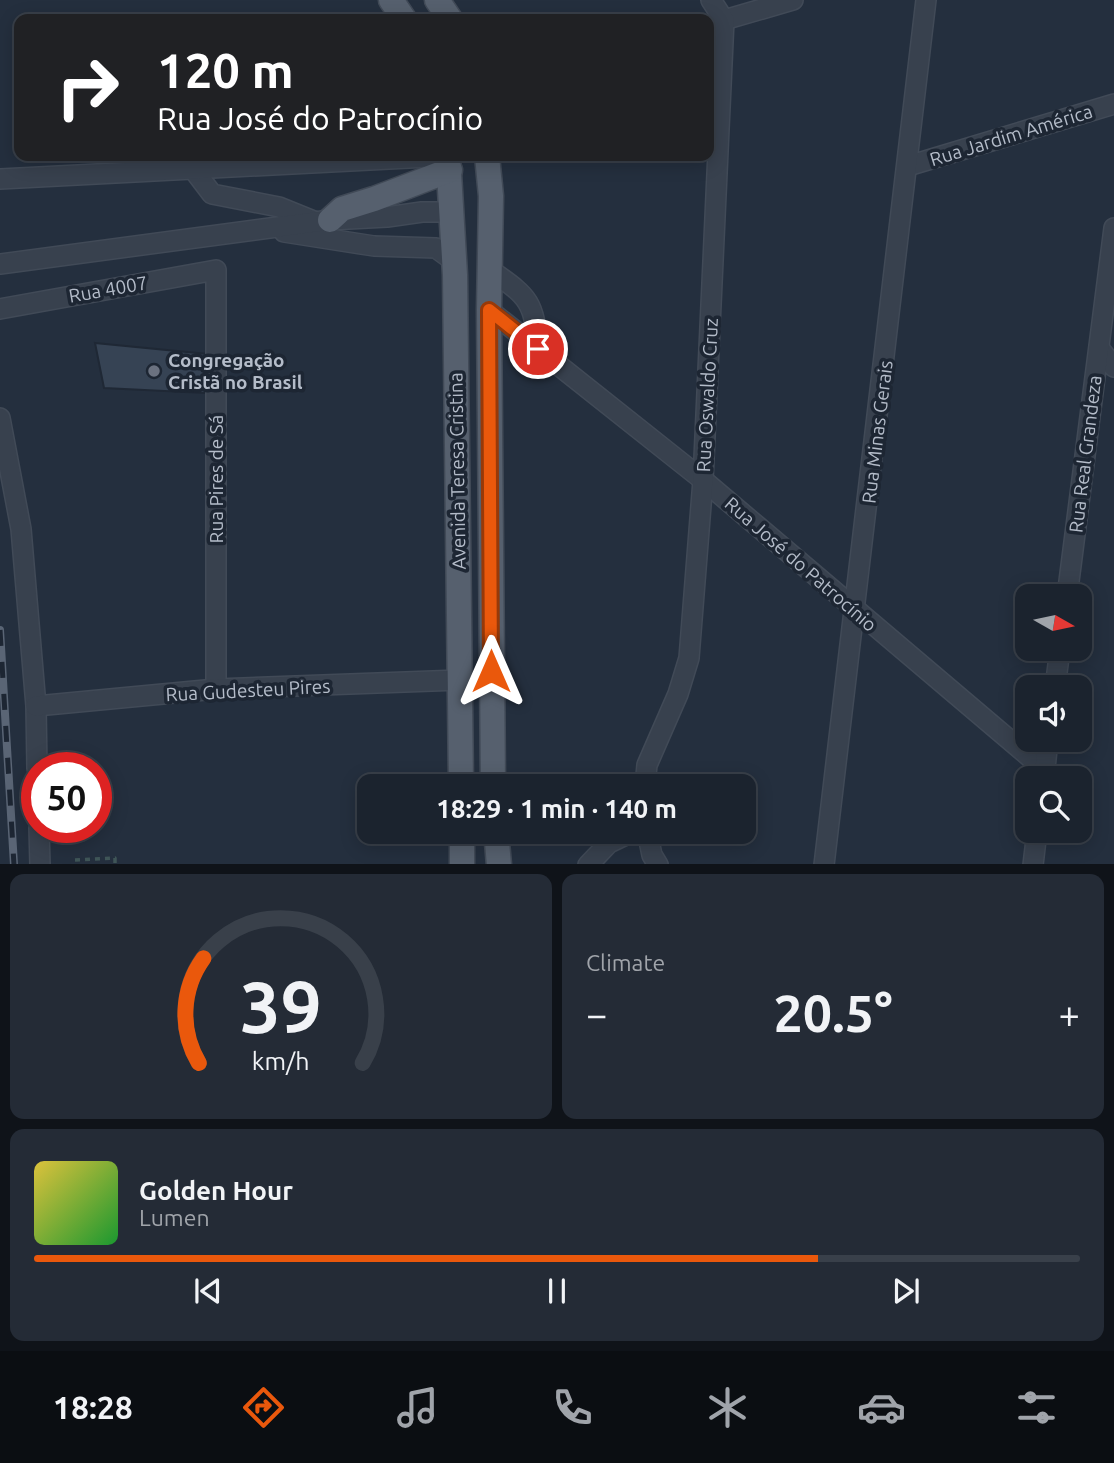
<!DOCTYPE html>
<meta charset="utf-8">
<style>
:root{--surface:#1b232e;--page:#242b36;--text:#f1f3f6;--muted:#a0a4aa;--line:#39404a;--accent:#ea580c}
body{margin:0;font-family:Ubuntu,sans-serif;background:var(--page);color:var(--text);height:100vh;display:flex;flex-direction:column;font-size:26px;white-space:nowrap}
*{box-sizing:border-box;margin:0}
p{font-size:23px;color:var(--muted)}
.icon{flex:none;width:38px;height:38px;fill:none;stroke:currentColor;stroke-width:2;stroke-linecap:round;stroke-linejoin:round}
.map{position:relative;height:864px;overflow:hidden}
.drawer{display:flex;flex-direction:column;gap:10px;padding:10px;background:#0f1319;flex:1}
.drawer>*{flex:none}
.guide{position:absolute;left:14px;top:14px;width:700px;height:147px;border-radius:14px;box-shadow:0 4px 18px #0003,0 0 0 2px var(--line);background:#202124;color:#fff;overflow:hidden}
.needle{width:46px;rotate:99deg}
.tools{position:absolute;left:1015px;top:584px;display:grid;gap:14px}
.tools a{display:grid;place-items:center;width:77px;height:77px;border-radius:14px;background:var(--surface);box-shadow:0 4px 18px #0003,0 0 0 2px var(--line);font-size:35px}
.speed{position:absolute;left:21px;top:752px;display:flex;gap:14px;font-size:35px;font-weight:700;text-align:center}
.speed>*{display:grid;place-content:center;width:91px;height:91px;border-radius:50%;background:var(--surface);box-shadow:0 4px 18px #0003,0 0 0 2px var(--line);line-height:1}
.speed .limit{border:10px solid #d22;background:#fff;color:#111}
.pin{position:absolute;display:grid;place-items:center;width:60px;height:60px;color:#fff;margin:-30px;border:4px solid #fff;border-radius:50%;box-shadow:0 2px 7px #0007}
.me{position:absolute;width:77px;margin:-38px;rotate:0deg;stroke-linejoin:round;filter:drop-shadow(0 0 5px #0008)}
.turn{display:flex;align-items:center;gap:24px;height:147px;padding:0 28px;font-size:32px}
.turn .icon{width:91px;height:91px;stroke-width:2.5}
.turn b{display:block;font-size:49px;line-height:60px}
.big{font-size:52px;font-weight:600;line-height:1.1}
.drawer .tile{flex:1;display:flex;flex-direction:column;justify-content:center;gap:10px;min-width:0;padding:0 24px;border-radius:14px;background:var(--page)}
.drawer .dial{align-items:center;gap:0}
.dial svg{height:182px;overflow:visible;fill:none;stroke:var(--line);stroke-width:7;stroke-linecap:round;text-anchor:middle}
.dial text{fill:var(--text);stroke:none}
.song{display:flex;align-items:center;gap:21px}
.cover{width:84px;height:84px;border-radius:10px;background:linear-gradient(135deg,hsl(50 70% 55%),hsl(130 70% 35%))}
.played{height:7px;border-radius:4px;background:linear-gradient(90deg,var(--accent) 75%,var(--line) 75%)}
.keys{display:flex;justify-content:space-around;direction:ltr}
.heat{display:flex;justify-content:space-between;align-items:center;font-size:38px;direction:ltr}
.drawer .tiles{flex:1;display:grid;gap:10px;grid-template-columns:1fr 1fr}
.tile:last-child{grid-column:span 2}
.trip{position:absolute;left:357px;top:774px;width:399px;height:70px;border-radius:14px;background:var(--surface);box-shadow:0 4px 18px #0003,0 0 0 2px var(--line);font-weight:600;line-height:70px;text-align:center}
.dock{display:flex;height:112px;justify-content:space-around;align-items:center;background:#0b0e12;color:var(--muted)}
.dock .icon{width:49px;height:49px}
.dock .on{color:var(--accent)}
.dock b{font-size:32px;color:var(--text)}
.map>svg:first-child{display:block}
.building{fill:#364354;stroke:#1f2835;stroke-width:2}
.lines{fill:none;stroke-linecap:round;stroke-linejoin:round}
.minor-casing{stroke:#414a57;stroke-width:22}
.major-casing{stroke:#414a57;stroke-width:27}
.path{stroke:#3f5557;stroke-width:3.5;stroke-dasharray:5 5;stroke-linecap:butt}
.minor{stroke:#38414e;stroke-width:19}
.major{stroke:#56606e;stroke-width:24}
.rail-casing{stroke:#5a6575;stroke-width:8}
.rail{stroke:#1d2633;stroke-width:5;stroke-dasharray:16;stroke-linecap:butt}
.route-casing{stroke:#983908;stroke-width:18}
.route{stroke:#ea580c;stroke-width:12}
.worship-dot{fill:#6b7280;stroke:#1d2633;stroke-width:2.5}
.labels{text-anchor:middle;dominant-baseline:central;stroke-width:7;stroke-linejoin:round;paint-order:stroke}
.street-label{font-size:19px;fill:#b4bcc9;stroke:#1d2633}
.poi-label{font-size:19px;font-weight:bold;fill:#b4bcc9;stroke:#1d2633;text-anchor:start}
</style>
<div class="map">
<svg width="1114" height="865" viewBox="0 0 1114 865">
<rect width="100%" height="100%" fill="#242f3e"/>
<!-- building -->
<path class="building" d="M95,343l112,11 -2,39 -101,-5z"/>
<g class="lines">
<!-- minor casing -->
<g class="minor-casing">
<g id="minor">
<path d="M724,20l69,-20"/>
<path d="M908,166l206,-62"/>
<path d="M193,169l19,25 67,13 37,15"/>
<path d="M0,179l448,-23"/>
<path d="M284,232l90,14 62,2 19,14"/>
<path d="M0,264l330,-44 57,-3 35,-5h30"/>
<path d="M489,269c39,28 45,30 49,80"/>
<path d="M0,309l216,-39v419"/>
<path d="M489,310l214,170 342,290"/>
<path d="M1099,348l15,19"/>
<path d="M0,418l21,111 15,177 1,62"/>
<path d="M1067,597l47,-369"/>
<path d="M1055,688l5,-39"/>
<path d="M36,706l180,-17 244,-9"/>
<path d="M1044,778l4,-38"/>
<path d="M645,786l2,-21 31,-71 11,-36 14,-178 21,-460 -13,-20"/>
<path d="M39,828l1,37"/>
<path d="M647,831l5,24 6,10"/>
<path d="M588,865l21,-22 25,-12"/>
<path d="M824,865l102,-865"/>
<path d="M1033,865l4,-34"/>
</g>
</g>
<!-- major casing -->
<g class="major-casing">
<g id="major">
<path d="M391,0l13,19"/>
<path d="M437,0l13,19"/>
<path d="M448,156l7,119 6,511"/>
<path d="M487,156l4,40 -2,114 4,476"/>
<path d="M330,220l12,-11 32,-10 76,-29"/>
<path d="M462,831v34"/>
<path d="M496,831l3,34"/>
</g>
</g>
<!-- path -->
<path class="path" d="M75,860l40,-2v7"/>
<!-- minor -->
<use href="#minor" class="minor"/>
<!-- major -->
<use href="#major" class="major"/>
<!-- rail casing -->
<g class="rail-casing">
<path id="rail" d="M0,630l14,235"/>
</g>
<!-- rail -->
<use href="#rail" class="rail"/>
</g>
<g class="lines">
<!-- route casing -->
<g class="route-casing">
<path id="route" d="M491,671l-2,-361 49,39"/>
</g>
<!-- route -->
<use href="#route" class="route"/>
</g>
<!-- markers -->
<circle class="worship-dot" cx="154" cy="371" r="7"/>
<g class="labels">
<!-- street labels -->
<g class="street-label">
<text transform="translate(1011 135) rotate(-17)">Rua Jardim América</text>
<text transform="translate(108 289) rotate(-10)">Rua 4007</text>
<text transform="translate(707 395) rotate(-87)">Rua Oswaldo Cruz</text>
<text transform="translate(877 432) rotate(-83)">Rua Minas Gerais</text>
<text transform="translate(1085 454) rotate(-83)">Rua Real Grandeza</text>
<text transform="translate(457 471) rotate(-91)">Avenida Teresa Cristina</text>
<text transform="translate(216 479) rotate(-90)">Rua Pires de Sá</text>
<text transform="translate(801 564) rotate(41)">Rua José do Patrocínio</text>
<text transform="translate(248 690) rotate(-3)">Rua Gudesteu Pires</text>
</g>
<!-- poi labels -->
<g class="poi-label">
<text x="168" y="360">Congregação<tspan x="168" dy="22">Cristã no Brasil</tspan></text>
</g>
</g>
</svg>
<div class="tools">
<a><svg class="needle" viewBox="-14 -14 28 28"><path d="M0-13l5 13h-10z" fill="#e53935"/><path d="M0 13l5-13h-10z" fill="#a0a4aa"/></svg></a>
<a><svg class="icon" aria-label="sound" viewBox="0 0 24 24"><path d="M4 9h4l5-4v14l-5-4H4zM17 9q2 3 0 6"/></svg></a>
<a><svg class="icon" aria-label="search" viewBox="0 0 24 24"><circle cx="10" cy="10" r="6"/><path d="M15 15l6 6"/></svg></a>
</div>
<div class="speed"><div class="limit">50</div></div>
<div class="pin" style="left:538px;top:349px;background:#d93025"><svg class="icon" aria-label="arrive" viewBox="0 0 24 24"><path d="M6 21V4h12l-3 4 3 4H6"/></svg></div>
<svg class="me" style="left:491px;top:671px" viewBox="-20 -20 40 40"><path d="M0-17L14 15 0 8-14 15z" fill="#ea580c" stroke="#fff" stroke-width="4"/></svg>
<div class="trip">18:29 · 1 min · 140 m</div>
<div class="guide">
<div class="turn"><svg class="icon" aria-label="right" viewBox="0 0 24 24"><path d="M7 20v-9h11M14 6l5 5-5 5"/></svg><div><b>120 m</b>Rua José do Patrocínio</div></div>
</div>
</div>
<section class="drawer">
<div class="tiles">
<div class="tile dial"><svg viewBox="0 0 100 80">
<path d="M14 69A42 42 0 1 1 86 69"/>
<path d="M14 69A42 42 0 0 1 16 23" stroke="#ea580c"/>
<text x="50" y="56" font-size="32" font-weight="700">39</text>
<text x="50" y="72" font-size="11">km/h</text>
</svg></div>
<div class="tile"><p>Climate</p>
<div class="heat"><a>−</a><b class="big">20.5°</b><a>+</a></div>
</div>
<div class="tile">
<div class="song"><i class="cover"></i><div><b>Golden Hour</b><p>Lumen</p></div></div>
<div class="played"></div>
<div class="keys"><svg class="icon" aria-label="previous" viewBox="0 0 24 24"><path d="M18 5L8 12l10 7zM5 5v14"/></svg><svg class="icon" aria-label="pause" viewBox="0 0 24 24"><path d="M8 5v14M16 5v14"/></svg><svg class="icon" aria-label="next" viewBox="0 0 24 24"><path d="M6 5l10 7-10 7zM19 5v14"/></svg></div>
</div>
</div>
</section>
<nav class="dock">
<b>18:28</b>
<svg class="icon on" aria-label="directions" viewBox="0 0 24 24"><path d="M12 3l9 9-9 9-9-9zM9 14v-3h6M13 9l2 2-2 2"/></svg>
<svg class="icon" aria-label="music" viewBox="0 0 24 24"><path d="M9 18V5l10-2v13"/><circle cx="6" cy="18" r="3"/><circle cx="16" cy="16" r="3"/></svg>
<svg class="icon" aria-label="phone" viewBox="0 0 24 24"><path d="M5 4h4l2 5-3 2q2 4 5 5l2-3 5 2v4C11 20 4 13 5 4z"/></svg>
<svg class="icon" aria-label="climate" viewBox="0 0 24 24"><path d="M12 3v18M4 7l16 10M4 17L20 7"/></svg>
<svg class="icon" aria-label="car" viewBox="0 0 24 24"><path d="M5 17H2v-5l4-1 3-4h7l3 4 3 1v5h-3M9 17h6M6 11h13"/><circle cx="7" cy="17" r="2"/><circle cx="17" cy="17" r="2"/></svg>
<svg class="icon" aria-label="filters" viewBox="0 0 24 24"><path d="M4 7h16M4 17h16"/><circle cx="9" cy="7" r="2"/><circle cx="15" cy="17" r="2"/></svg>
</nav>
